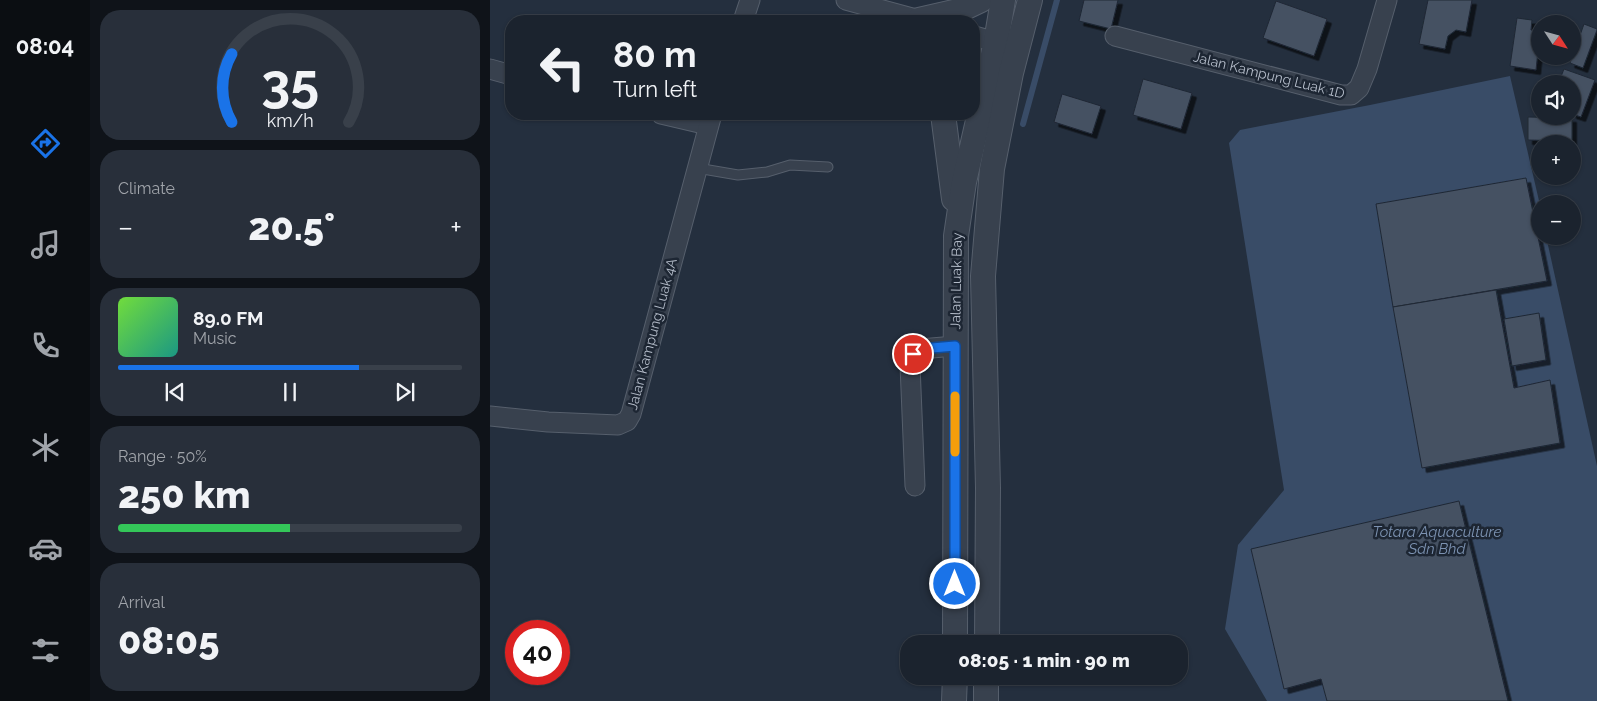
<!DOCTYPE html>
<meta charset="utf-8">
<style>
:root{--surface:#1b232e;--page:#282f3a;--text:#f1f3f6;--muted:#a0a4aa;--line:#39404a;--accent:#1a73e8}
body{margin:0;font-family:Raleway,sans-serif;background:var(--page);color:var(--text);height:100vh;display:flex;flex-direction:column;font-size:19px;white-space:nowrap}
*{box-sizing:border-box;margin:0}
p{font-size:16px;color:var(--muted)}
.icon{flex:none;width:28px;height:28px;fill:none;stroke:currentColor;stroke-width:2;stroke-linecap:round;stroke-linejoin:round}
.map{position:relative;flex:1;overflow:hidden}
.details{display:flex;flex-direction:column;gap:10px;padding:10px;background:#0f1319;width:400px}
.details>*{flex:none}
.guide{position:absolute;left:15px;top:15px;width:475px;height:105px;border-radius:20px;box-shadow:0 1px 4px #0004,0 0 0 1px var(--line);background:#1b232e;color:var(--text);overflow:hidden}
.needle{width:32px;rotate:126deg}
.controls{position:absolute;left:1041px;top:15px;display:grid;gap:10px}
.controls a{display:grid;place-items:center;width:50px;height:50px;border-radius:50%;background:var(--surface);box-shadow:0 1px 4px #0004,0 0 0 1px var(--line);font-size:25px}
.speed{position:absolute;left:15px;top:620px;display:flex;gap:10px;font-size:25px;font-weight:700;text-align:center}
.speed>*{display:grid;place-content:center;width:65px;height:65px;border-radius:50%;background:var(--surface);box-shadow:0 1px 4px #0004,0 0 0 1px var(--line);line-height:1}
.speed .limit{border:8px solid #d22;background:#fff;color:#111}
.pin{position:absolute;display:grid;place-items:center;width:42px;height:42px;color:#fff;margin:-21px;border:2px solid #fff;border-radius:50%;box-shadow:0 1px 5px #0007}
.me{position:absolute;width:55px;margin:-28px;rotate:0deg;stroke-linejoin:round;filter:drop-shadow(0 0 4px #0008)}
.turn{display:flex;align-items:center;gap:18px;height:105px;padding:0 25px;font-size:22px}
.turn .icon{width:65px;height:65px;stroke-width:2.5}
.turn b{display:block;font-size:35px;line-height:42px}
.big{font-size:38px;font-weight:800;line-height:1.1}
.details .widget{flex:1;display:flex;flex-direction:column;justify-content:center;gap:8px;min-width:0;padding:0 18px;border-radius:20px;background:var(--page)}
.details .dial{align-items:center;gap:0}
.dial svg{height:130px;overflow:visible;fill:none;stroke:var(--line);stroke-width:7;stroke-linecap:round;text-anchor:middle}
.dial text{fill:var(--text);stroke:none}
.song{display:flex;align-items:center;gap:15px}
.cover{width:60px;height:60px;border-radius:8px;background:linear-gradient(135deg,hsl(100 70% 55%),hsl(170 70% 35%))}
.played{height:5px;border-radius:2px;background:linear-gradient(90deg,var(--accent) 70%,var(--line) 70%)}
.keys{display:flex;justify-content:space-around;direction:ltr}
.heat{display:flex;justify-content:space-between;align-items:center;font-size:28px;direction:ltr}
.charge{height:8px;border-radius:4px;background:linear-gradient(90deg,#34c759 50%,var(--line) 0)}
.trip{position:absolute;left:410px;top:635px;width:288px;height:50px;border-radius:20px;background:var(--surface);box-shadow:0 1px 4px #0004,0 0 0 1px var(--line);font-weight:800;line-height:50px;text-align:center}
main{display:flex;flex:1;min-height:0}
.tabs{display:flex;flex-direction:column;width:90px;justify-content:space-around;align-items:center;background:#0b0e12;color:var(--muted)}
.tabs .icon{width:35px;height:35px}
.tabs .active{color:var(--accent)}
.tabs b{font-size:22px;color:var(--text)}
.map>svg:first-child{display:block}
.water{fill:#394c67}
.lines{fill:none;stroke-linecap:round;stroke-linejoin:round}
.stream{stroke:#394c67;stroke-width:6}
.building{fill:#455162;stroke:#1f2835;filter:url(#shadow)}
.service-casing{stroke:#565f6c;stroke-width:11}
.minor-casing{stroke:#565f6c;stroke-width:21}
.tertiary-casing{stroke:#565f6c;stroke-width:26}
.service{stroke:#38414e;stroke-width:9}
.minor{stroke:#38414e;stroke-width:19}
.tertiary{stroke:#38414e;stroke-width:24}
.route-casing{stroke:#114b97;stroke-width:12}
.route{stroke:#1a73e8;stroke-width:9}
.slow{stroke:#f59e0b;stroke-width:9}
.labels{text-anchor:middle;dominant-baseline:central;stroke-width:5;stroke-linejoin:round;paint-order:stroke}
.street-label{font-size:14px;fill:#b4bcc9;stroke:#1d2633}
.water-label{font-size:15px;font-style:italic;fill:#7c92b1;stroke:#1d2633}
</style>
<main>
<nav class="tabs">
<b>08:04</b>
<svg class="icon active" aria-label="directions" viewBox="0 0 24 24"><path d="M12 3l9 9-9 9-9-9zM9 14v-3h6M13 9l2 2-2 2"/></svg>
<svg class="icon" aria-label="music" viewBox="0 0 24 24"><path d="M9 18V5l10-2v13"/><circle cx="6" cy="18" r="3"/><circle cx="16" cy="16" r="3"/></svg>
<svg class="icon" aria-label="phone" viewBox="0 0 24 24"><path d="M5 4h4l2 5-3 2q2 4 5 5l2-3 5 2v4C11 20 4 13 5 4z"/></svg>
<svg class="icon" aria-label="climate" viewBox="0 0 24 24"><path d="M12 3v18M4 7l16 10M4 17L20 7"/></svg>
<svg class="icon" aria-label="car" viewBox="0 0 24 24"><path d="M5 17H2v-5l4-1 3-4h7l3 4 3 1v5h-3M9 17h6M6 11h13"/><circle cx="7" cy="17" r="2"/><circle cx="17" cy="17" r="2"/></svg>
<svg class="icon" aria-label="filters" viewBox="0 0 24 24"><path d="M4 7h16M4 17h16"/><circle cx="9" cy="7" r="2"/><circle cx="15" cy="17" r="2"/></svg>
</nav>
<section class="details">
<div class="widget dial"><svg viewBox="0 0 100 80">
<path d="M14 69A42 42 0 1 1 86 69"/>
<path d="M14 69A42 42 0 0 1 14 27" stroke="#1a73e8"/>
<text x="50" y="56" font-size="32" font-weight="700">35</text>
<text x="50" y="72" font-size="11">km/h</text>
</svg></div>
<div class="widget"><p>Climate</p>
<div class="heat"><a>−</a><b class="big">20.5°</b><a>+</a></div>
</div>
<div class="widget">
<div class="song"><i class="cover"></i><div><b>89.0 FM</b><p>Music</p></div></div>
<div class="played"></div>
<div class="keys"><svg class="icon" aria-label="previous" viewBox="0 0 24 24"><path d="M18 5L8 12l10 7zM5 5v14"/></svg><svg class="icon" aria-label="pause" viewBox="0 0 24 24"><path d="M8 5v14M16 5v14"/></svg><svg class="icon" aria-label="next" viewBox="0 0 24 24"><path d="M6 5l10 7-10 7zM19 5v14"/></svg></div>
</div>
<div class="widget"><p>Range · 50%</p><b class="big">250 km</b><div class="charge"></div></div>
<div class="widget"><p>Arrival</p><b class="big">08:05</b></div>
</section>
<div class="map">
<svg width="1107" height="701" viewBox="0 0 1107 701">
<defs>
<filter id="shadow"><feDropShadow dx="4.5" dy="4.5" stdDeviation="0" flood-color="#0009"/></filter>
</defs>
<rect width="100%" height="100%" fill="#242f3e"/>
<!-- water -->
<path class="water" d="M1020,76l30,129v31h6l51,230v235h-330l-42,-72 13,-84 46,-55 -55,-347 11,-13 130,-25z"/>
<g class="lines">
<!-- stream -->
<path class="stream" d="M533,124l34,-124"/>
</g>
<!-- building -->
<g class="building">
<path d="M594,0h34l-7,29 -32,-8z"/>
<path d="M938,0h44l-6,32 -10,-2 -8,6 -3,13 -26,-5z"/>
<path d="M786,1l51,18 -13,37 -51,-18z"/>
<path d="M1027,18l15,2 -1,10 9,2 -4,38 -26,-4z"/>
<path d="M1094,24l13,5v1l-14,38 -13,-5z"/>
<path d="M1074,69l31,11 -14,37 -9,-3v-30h-14z"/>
<path d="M653,79l49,14 -11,36 -48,-14z"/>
<path d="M572,94l39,12 -9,28 -38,-12z"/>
<path d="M1038,117l44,1v23l-44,-1z"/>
<path d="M1036,178l21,103 -154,26 -17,-103z"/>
<path d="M1006,290l18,98 36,-8 10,63 -138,25 -29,-161z"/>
<path d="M1049,313l7,47 -34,6 -8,-47z"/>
<path d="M969,501l49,200h-181l-6,-22 -37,10 -33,-140z"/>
</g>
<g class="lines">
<!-- service casing -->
<g class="service-casing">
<path id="service" d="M207,168l41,7 29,-3 23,-7 38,2"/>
</g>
<!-- minor casing -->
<g class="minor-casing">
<g id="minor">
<path d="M356,0l77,21"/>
<path d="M253,21l7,-21"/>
<path d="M484,36l22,6"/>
<path d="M625,36l226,59h10l8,-7 8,-19 20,-69"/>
<path d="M0,69l21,6"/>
<path d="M171,114l47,11"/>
<path d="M0,416l58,6 70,3 9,-4 4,-7 81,-300"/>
<path d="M425,486l-5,-121 3,-11 7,-5 35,-3"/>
</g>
</g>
<!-- tertiary casing -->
<g class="tertiary-casing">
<g id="tertiary">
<path d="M429,20l39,-9 23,-11"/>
<path d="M453,114l11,85"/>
<path d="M465,644l1,-408 8,-54 32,-140 7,-42"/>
<path d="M497,644l1,-156 -5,-212 9,-107 19,-96 19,-73"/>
<path d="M464,701l1,-25"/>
<path d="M496,701v-25"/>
</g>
</g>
<!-- service -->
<use href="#service" class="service"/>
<!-- minor -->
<use href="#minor" class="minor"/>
<!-- tertiary -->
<use href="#tertiary" class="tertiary"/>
</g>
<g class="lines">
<!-- route casing -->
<g class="route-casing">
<path id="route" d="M423,354l7,-5 35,-3v238"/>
</g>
<!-- route -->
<use href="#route" class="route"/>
<!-- slow -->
<path class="slow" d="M465,452v-56"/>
</g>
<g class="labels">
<!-- street labels -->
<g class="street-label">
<text transform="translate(779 75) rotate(14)">Jalan Kampung Luak 1D</text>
<text transform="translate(466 281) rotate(-89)">Jalan Luak Bay</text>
<text transform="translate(162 334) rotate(-75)">Jalan Kampung Luak 4A</text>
</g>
<!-- water labels -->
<g class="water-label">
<text x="947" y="532">Totara Aquaculture<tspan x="947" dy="17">Sdn Bhd</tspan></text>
</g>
</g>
</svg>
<div class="controls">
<a><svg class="needle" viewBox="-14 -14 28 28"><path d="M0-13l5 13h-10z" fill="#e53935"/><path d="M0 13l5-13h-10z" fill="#a0a4aa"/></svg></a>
<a><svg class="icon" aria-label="sound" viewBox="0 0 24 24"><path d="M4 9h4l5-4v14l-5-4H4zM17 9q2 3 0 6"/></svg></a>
<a>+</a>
<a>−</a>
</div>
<div class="speed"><div class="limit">40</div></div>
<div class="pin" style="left:423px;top:354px;background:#d93025"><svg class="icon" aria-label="arrive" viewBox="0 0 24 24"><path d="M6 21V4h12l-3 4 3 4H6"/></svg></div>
<svg class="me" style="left:465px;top:584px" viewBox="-20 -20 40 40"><circle r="17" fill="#1a73e8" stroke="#fff" stroke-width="3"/><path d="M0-11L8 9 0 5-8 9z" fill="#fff"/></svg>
<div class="trip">08:05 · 1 min · 90 m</div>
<div class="guide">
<div class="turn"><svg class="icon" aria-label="left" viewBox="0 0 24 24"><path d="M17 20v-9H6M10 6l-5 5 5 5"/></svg><div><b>80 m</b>Turn left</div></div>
</div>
</div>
</main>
